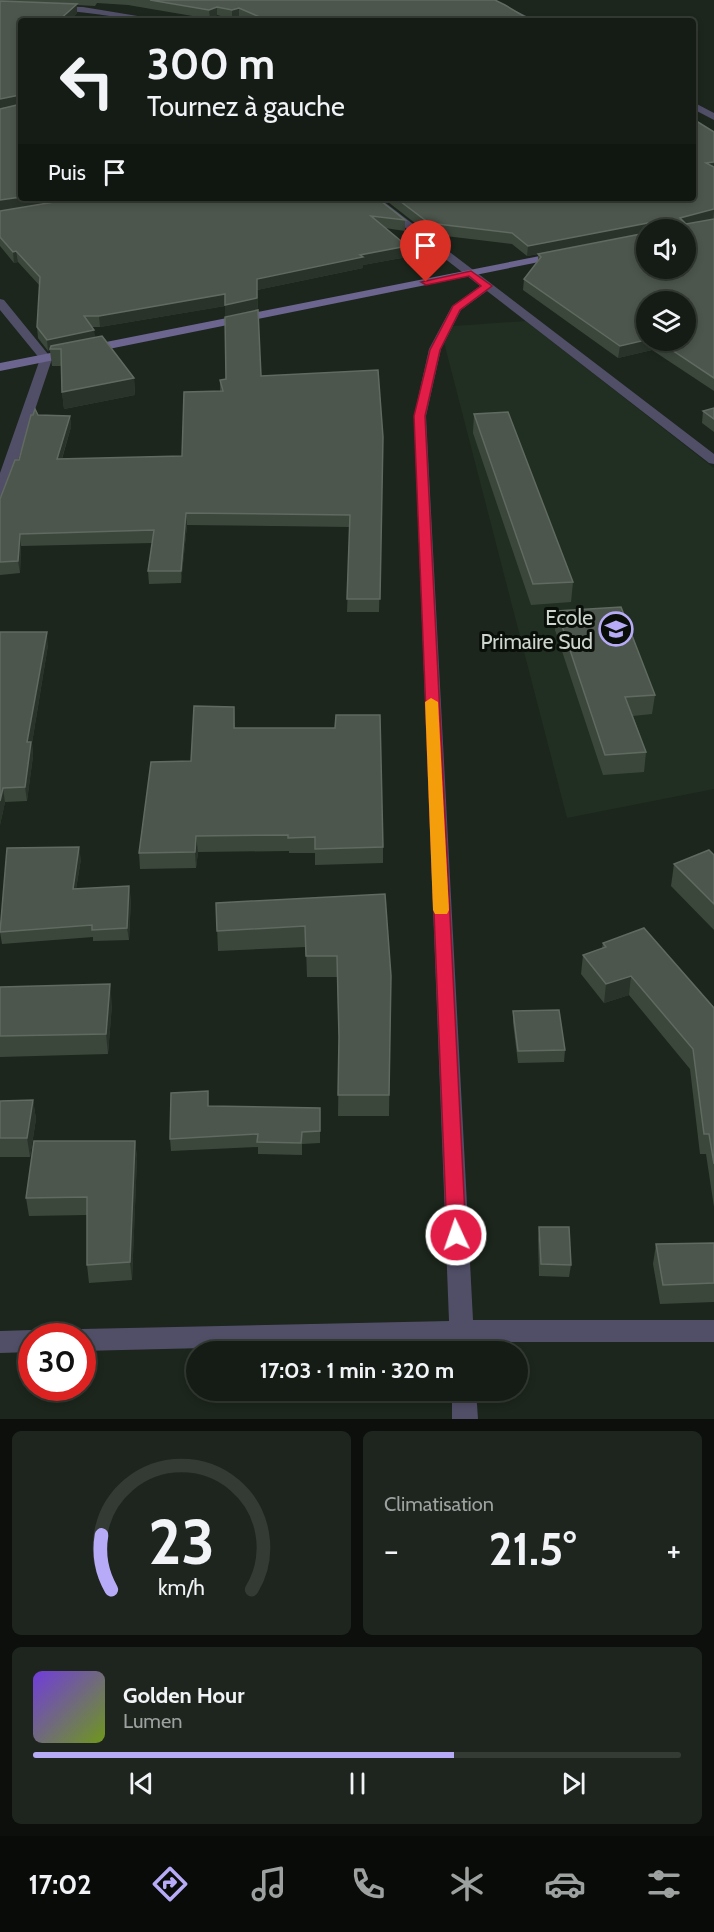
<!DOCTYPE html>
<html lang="fr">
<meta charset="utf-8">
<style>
:root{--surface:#151c15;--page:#1e251e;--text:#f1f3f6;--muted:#9da1a0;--line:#343a34;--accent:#b7abf8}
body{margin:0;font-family:Cabin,sans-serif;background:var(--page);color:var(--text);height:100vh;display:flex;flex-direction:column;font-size:22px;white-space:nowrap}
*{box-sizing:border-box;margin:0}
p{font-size:20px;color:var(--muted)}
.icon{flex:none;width:33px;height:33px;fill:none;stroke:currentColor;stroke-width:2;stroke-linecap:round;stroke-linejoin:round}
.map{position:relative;height:1419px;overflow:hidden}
.side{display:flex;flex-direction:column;gap:12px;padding:12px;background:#0c0f0c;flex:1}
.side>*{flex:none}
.guide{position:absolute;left:18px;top:18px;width:678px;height:183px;border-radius:6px;box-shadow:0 3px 9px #0003,0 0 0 2px var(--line);background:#151c15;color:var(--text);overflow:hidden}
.fabs{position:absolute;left:636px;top:219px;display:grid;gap:12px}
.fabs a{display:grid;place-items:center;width:60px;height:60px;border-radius:50%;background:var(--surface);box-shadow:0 3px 9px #0003,0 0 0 2px var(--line);font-size:30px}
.speed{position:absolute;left:18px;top:1323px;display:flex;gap:12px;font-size:30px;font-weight:700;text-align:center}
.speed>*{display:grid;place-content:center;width:78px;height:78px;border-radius:50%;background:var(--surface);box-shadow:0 3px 9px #0003,0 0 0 2px var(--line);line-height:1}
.speed .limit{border:9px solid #d22;background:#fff;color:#111}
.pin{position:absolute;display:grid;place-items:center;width:51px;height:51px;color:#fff;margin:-62px -26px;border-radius:50% 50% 50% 0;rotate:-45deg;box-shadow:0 0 6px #0007}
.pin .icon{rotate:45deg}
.me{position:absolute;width:66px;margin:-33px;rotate:357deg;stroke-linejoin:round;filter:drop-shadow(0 0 4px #0008)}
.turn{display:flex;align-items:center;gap:21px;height:126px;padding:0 30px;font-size:27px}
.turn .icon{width:78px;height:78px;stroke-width:2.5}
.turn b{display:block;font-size:42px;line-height:51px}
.then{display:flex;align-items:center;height:57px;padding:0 30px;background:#0003;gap:12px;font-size:22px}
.big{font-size:45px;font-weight:800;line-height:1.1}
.side .widget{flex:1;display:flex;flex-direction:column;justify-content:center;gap:9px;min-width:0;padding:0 21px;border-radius:9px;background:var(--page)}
.side .dial{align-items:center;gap:0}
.dial svg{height:156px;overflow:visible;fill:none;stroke:var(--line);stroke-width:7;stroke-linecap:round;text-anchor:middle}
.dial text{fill:var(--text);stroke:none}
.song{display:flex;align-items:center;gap:18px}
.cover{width:72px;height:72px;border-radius:9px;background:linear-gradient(135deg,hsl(260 70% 55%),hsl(80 70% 35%))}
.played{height:6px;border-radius:3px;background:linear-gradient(90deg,var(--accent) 65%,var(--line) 65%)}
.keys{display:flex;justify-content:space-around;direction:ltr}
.heat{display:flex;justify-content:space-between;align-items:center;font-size:33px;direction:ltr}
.side .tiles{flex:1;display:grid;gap:12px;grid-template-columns:1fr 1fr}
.widget:last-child{grid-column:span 2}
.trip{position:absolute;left:186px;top:1341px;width:342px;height:60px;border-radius:30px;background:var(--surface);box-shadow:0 3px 9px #0003,0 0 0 2px var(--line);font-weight:800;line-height:60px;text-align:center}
.dock{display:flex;height:96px;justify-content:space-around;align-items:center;background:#080b08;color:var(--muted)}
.dock .icon{width:42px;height:42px}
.dock .active{color:var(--accent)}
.dock b{font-size:27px;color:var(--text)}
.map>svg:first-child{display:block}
.built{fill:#202f21}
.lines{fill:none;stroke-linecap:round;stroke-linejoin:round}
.minor{fill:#514e68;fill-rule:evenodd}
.tertiary{fill:#514e68;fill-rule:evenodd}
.secondary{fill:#6b658f;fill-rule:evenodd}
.wall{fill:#3c473c;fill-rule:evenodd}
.shaded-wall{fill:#293329}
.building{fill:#4c564c;stroke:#606a60;stroke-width:1.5}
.route{fill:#e11d48;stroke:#92132f;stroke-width:1.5}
.slow{fill:#f59e0b}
.labels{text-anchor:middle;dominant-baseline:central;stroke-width:6;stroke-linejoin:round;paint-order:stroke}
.poi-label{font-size:21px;fill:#ced5ce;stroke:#090e09;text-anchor:end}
</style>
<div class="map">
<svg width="714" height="1419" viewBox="0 0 714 1419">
<rect width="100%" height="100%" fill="#1c261c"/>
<!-- built -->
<path class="built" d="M526,321l188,147v321l-147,29 -127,-491z"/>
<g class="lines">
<!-- minor -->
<g class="minor">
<path d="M52,6l31,1 85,14c-38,0 -75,-9 -113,-11h-3z"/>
<path d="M367,198h12l335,256v10l-5,-1 -222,-172 -26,19 -20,39 -15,67 47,904h241v22h-240v10h-24l-1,-10 -367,9v-15h-10l1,-4 9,-3 367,-8 -35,-905 15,-67 23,-43 28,-20z"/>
<path d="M0,299l4,1 48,59 -45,134 -7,4v-24l40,-114 -40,-49z"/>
<path d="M32,1330l9,3 1,3h-10v16l-32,1v-22z"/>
<path d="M452,1390h24l2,29h-26z"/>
</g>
<!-- tertiary -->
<g class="tertiary">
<path d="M482,0h11l44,21h-11z"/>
<path d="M693,102l21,11v7l-21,-11z"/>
</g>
<!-- secondary -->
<path class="secondary" d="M560,252l4,1v4l-564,114v-8z"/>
</g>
<!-- wall -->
<g class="wall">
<path d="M0,0h495l37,21h-283l-10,-4 -7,2 -15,-4 -7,4 -82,-14 -31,-2 -2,3 -18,-1v8l-8,8h-48v177h356l28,22v11l-20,-3 22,18v11l-44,8v3l-106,22 1,20 -33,6v-10l-125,21h-8l3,10 39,41 1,17 -71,14 -2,-17 -1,-26h-9l-2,-15h-2l-10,-13 -1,-11 3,-41 -22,-24 -4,1 -14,-17z"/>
<path d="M714,132v259l-62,-41 -34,8 -95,-68 1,-11 14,-18v-7l24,-4 -35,6 -15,-12 -83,-10 -46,-36h310zM646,302l40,38h-40z"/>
<path d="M261,376l122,61 -4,175h-32l3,-85 -163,-2 -6,58 -32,1 -1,-13 4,-28 -131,3 -1,27 -20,2v-76l19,-39 19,-45 32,1 1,11 -9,32 120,-3 38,-65v-11z"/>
<path d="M714,408v24l-12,-9 1,-12z"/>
<path d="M474,414l99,168 -2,20 -40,3 -58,-172z"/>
<path d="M557,611l98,84 -3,19 -19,2 13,36 -2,20 -41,3 -48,-145z"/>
<path d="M0,632l48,13 -16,98 1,13 -6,45 -22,1 -5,23z"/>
<path d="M234,707l1,21 148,119v16l-68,2v-12h-26v-2l-91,1 -2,16 -56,1 -1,-16 52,-92z"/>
<path d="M714,855v75l-43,-44 3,-22z"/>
<path d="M81,859l-5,30 55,9 -2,42 -36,1v-4l-91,7 -2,-12z"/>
<path d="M385,894l6,82 -2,140h-51l1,-72 -2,-67h-30l-1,-30 -88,4 -2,-48z"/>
<path d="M603,943l111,65v199l-8,-53h-6l-10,-85 -61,-74 -25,8 -23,-29 2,-19 19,-7z"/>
<path d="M0,987l112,17 -4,50 -108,3z"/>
<path d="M513,1011l52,39 -1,12 -46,1 -5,-40z"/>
<path d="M33,1100l3,19 -6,38h-30v-56z"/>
<path d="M320,1108v35l-18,1v11l-44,-1v-7l-87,4 -1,-12z"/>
<path d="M135,1141l2,17 -5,122 -43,3 -2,-18v-50l-58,1 -3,-18z"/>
<path d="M539,1227l32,38 -2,12 -30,-1 -1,-37z"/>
<path d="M714,1243v59l-54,2 -7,-40 3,-20z"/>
</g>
<!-- shaded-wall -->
<g class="shaded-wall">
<path d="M77,4v9l-8,8h-11z"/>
<path d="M217,7v8l-7,4 -1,-9z"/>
<path d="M239,8v9l-7,2v-9z"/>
<path d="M20,95l1,10 -21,3v-9z"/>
<path d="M714,162v10l-8,-9z"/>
<path d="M21,197v1h56l-77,13v-11z"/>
<path d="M714,209l-1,10 -34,10 1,-11z"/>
<path d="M648,223l-2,10 -119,23 1,-10z"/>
<path d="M407,246v11l-44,8v3l-106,22v-11l103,-24z"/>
<path d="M16,251l2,11 -4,1 -1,-11z"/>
<path d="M225,294l32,4 1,12 -33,6v-10l-125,21 -1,-11z"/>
<path d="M94,330l2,12 -46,7v2h-2l-1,-11z"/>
<path d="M646,340h7l-1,10 -34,8 2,-12z"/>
<path d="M134,378l1,17 -71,14 -2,-17z"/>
<path d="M70,416l1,11 -13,44 -1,-12z"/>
<path d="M186,513l1,12 -6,58v-12z"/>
<path d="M20,534l1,12 -1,27 -2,-12z"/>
<path d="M47,632l1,13 -16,98 1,13 -6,45 -2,-14 2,-45z"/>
<path d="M3,788l2,14 -5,23v-24z"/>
<path d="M196,836l2,16 -2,16 -1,-16z"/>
<path d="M79,847l2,12 -7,42 -1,-12z"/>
<path d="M129,886l2,12 -2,42 -2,-12z"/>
<path d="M631,976l-2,19 -25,8 2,-19z"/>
<path d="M110,984l2,20 -4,50 -2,-20z"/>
<path d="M33,1100l3,19 -6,38 -3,-19z"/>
<path d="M135,1141l2,17 -5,122 -2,-18z"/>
</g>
<!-- building -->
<g class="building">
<path d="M150,0h345l10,5 27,16h-263l-30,-13 -7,2 -15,-3 -8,3z"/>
<path d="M0,1l77,3 -19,17h-37v79l-1,-5 -20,4z"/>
<path d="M21,104v93l-21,3v-91z"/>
<path d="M693,119l21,13v30l-8,1 8,4v42l-34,9 6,6 28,-5v159l-57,-38h29v-38h-40v38l-26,6 -96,-67 17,-22 -3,-3 108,-21v35h40v-38h-38v-7l-120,23 -16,-13 -83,-10 -33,-25h297z"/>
<path d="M78,198h299l28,22 -34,-4 36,30 -47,9 3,2 -106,22v19l-32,7v-11l-126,22h-15l10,14 -47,10 -10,-13 3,-50 -24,-26 -3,1 -13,-15v-26z"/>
<path d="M258,310l3,66 117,-6 5,67 -3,162h-33l3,-84 -164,-2 -5,58h-33l6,-41 -134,4 -2,27 -18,1v-63l15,-39h4l12,-45h2l2,-6 3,6 32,1 -13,43 125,-3 2,-64 39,-1 -3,-11 6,-1 -1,-62z"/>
<path d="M102,336l32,42 -72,14 -1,-43h-11l1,-3z"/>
<path d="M714,408v11l-11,-8z"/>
<path d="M508,412l65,170 -40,2 -59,-170z"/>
<path d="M621,607l34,88 -30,2 21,55 -41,3 -48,-144z"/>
<path d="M0,632h47l-20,110h4l-6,45 -22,1 -3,13z"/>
<path d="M194,706l40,1v21h101l1,-13h44l3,132 -68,2v-12l-27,1v-3l-92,1 -1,16 -56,1 12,-91 40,-1z"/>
<path d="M79,847l-6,42 56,-3 -2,42 -35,2v-5l-92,7 7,-84z"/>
<path d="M709,850l5,5v49l-40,-40z"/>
<path d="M385,894l6,82 -2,119h-51l1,-58 -2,-81h-31l-1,-30 -88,5 -1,-28z"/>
<path d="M644,928l70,80v156l-5,-30h-5l-11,-85 -62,-73 -25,8 -23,-29 23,-8 -3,-4z"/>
<path d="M110,984l-4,50 -106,2v-49z"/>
<path d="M559,1010l6,40 -47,1 -5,-40z"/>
<path d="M208,1091v15l112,2v23l-18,1 -1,11 -44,-1 1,-8 -88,5 1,-46z"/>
<path d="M33,1100l-6,38h-27v-37z"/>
<path d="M34,1141h101l-5,121 -43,3v-68l-61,1z"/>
<path d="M539,1227h30l2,38 -30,-1z"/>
<path d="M714,1243v40l-51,2 -7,-41z"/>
</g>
<!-- route -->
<path class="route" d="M471,271l21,15 -32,24 -20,40 -15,66 41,819 -3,6 -7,2 -6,-2 -3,-6 -33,-819 16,-66 23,-44 28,-20 -12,-10 -43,9 -5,-3z"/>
<!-- slow -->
<path class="slow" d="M431,698l7,4 11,208 -2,4h-12l-2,-4 -8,-208z"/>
<!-- icons -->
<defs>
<g id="school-ring" transform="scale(1.725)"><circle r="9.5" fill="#090e09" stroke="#b7abf8" stroke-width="1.5"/><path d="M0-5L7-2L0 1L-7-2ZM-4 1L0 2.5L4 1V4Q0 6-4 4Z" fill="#b7abf8"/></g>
</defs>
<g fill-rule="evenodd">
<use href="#school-ring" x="616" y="629"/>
</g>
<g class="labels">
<!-- poi labels -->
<g class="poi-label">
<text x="593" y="617">Ecole<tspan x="593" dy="24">Primaire Sud</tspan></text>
</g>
</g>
</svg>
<div class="fabs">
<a><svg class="icon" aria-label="sound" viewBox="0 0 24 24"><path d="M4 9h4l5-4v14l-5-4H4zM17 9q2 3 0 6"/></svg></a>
<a><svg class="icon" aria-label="layers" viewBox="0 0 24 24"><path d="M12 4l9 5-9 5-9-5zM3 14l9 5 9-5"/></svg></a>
</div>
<div class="speed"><div class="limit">30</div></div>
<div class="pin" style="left:426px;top:282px;background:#d93025"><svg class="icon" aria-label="arrive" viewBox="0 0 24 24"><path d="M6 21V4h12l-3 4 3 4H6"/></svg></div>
<svg class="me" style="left:456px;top:1235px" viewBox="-20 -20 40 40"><circle r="17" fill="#e11d48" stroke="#fff" stroke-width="3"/><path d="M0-11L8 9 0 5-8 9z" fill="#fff"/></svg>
<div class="trip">17:03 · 1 min · 320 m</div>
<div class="guide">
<div class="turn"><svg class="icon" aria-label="left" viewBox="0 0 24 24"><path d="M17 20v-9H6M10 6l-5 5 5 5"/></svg><div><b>300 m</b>Tournez à gauche</div></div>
<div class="then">Puis<svg class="icon" aria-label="arrive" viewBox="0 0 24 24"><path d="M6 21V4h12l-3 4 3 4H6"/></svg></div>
</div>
</div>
<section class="side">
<div class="tiles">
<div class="widget dial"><svg viewBox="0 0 100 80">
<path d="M14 69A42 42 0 1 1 86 69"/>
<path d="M14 69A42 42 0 0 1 9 41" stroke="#b7abf8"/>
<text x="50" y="56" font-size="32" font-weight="700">23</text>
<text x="50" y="72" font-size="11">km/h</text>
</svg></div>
<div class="widget"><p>Climatisation</p>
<div class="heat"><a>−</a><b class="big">21.5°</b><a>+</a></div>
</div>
<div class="widget">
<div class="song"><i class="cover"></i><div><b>Golden Hour</b><p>Lumen</p></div></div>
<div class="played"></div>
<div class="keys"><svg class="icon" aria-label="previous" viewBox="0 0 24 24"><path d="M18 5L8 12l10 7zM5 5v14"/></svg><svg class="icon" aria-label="pause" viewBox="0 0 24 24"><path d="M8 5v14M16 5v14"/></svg><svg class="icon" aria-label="next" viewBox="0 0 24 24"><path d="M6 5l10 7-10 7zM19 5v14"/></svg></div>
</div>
</div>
</section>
<nav class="dock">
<b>17:02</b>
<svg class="icon active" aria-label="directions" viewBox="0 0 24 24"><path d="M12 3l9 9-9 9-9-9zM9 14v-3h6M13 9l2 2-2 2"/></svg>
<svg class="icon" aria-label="music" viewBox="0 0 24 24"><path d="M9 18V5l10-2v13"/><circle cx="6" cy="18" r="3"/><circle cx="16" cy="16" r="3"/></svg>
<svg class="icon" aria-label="phone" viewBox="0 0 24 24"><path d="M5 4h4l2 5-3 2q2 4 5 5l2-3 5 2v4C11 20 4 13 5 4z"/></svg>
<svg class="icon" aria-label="climate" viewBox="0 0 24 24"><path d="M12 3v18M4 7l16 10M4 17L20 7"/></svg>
<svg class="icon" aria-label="car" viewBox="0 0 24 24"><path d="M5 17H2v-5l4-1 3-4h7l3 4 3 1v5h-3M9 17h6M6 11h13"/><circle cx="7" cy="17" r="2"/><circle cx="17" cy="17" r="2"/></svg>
<svg class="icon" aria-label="filters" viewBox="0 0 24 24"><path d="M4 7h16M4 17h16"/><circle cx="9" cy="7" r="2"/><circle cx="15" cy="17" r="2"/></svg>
</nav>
